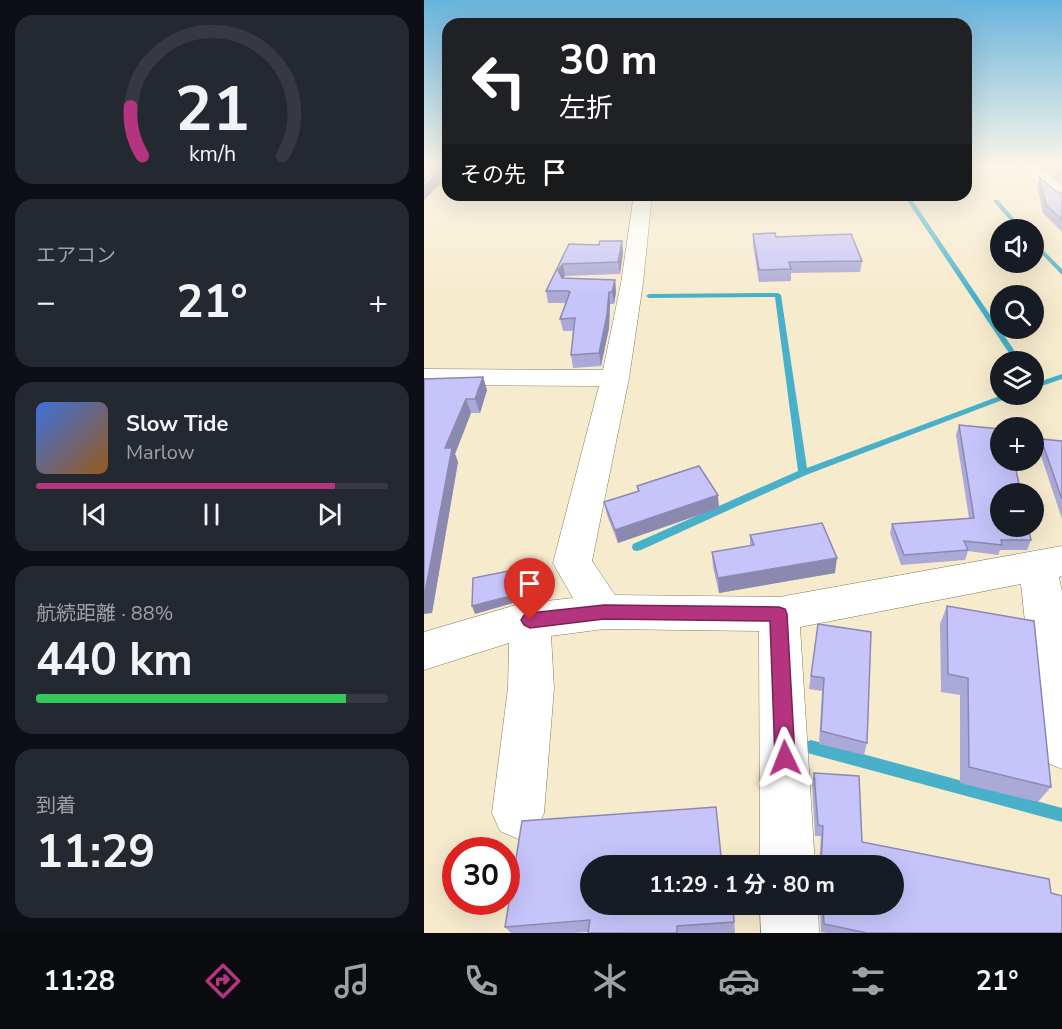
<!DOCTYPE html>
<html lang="ja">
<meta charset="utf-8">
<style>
:root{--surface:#171b24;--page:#242831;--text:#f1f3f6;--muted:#9ea1a6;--line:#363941;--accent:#b5347f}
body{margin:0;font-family:"Nunito Sans","Noto Sans JP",sans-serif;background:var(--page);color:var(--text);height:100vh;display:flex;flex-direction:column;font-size:22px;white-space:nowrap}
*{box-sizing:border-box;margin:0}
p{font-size:20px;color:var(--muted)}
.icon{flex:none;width:33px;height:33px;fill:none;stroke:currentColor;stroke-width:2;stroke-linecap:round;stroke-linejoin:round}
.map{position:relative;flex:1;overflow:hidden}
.details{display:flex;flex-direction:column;gap:15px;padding:15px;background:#0d0f14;width:424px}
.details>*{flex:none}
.hud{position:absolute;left:18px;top:18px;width:530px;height:183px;border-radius:18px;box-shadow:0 6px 24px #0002;background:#202124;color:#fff;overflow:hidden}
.controls{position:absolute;left:566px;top:219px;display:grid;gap:12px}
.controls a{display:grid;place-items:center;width:54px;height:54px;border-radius:50%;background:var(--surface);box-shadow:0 6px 24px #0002;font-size:30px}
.speed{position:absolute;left:18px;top:837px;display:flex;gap:12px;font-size:30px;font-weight:700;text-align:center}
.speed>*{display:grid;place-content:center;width:78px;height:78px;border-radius:50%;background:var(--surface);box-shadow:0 6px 24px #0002;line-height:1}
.speed .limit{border:9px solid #d22;background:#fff;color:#111}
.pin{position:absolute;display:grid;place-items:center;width:51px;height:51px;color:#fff;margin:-62px -26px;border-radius:50% 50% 50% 0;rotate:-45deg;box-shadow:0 0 6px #0007}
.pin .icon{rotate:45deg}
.me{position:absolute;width:66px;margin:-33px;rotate:358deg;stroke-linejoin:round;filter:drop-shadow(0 0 4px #0008)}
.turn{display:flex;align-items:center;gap:21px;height:126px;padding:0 18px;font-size:27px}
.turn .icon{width:78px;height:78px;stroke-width:2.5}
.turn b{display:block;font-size:42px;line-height:51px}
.then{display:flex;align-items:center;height:57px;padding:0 18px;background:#0003;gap:12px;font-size:22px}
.big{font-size:45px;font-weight:700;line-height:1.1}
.details .card{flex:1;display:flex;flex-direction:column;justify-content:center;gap:9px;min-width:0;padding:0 21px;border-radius:18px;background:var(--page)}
.details .dial{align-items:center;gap:0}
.dial svg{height:156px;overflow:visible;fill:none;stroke:var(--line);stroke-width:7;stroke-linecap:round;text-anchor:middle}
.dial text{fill:var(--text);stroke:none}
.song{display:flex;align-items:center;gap:18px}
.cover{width:72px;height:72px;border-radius:9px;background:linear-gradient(135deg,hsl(220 70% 55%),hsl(30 70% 35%))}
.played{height:6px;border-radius:3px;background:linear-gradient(90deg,var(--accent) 85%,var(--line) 85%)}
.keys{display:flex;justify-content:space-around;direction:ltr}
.heat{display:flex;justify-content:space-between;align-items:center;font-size:33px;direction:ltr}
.charge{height:9px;border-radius:4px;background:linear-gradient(90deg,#34c759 88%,var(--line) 0)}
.trip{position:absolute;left:156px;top:855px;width:324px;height:60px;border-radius:30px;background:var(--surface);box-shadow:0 6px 24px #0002;font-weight:700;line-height:60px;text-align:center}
.tab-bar{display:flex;height:96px;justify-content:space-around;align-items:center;background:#090b0e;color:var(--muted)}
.tab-bar .icon{width:42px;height:42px}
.tab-bar .active{color:var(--accent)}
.tab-bar b{font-size:27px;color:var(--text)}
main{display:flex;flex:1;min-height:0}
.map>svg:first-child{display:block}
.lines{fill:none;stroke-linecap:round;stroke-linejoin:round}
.stream{fill:#48b1c9;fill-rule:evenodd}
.street-casing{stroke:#857a60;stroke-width:1}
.street{fill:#fff;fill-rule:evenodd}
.wall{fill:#aba9d8}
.shaded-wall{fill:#8b89b0}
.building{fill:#c7c4fb;stroke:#8b89b0;stroke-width:1.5}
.route{fill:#b5347f;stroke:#762253;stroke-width:1.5}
</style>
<main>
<section class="details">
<div class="card dial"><svg viewBox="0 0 100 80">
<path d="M14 69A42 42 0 1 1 86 69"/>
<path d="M14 69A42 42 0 0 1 8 44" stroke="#b5347f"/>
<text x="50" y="56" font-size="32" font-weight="700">21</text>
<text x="50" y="72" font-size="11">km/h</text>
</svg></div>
<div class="card"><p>エアコン</p>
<div class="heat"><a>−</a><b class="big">21°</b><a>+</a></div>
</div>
<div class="card">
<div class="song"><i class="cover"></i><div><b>Slow Tide</b><p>Marlow</p></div></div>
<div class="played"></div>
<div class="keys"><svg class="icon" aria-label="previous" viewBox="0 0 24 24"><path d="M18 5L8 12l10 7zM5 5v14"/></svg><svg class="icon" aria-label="pause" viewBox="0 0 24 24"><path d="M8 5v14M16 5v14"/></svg><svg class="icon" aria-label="next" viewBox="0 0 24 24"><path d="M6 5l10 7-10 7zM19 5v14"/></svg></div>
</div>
<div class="card"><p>航続距離 · 88%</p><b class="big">440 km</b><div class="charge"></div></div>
<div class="card"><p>到着</p><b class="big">11:29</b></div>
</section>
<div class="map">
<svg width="638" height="933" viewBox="0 0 638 933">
<rect width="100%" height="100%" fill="#f7ebce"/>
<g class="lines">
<!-- stream -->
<g class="stream">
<path d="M487,200l2,1 109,161h-7l-107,-160z"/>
<path d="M570,200h4l26,30h-5l-25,-28z"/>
<path d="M609,240l29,29v6l-29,-30z"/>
<path d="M354,293l3,2 26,173 198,-74h13l-212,81 -165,75 -4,1 -4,-1 -1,-3 1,-3 165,-73 -23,-174 -126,1 -3,-2 3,-2z"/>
<path d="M638,374v5l-29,10v-5z"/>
<path d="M387,740l251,68v14l-251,-68 -5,-2 -2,-5 2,-5z"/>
</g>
<!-- street casing -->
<g class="street-casing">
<g id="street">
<path d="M593,164h18l27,22v14l-6,-1z"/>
<path d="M210,195h18l-9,88 -14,95 -37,183 23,34 164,2 283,-51v30l-3,1 3,15v177l-17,-7 -7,-17 -17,-161 -221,43 15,239h-55l-1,-235 -155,-2 -53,7 3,52 -10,125 -8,18 -18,8 -18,-8 -8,-18 16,-125 1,-45 -85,27v-38l95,-28 54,-6 -20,-35 46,-177 -175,-1v-16l179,1 18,-87z"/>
<path d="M336,904h58l1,29h-58z"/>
</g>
</g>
<!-- street -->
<use href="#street" class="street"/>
</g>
<!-- wall -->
<g class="wall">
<path d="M0,164h24v20h-8l-16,16z"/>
<path d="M542,164h51l-1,2 -50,1z"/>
<path d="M615,164h23v20z"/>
<path d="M615,177l18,15 5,1v39l-19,-19 -6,-28z"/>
<path d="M329,234l23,3 86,24 -2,11 -69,1v8l-32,1 -6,-37z"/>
<path d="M198,241l1,12 -3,21 -55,2 -2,2 52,2 1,12 -2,12h-4l-1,24 -8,38 -28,2 -2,-13 2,-24h-10l-3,-12 6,-16h-18l-2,-12 23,-47 30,1z"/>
<path d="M59,377l4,13 -7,23h-9l-16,41 3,8 -26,151 -8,-234z"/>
<path d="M535,425l72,115 -4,10h-27l-2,5 -30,-4 -3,9 -64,5 -11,-32 2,-9 77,-6 -13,-83z"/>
<path d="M617,439l21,2v78l-24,-72z"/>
<path d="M213,486l82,22 -101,35 -11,-28 -3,-13 34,-10z"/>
<path d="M326,535l85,38 -116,20 -6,-26 -1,-15 38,-6z"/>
<path d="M523,606l104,181 -13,15 -78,-19v-88l-19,-3 -1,-68z"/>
<path d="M394,624l49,119 -3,12 -45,-11 3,-53 -13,-2z"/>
<path d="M390,773l48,69 189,51 11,40h-235l-6,-1 -1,-28h74v-38h-75l2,-30h-6l-3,-52z"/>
<path d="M298,866l11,38 2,29h-147l1,-1 -16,1h-62l-6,-6z"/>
</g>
<!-- shaded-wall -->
<g class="shaded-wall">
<path d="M13,174l3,10 -16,16v-13z"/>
<path d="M198,241l1,12 -3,21 -2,-12z"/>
<path d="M139,264l2,12 -5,6 -2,-12z"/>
<path d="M191,280l1,12 -2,12 -2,-12z"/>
<path d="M185,292l1,12 -1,24 -8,38 -2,-13z"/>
<path d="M59,377l4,13 -7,23 -5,-14z"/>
<path d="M42,399l5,14 -16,41 3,8 -26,151 -8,1v-16l21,-150z"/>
<path d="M294,495l1,13 -101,35 -3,-13z"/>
<path d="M413,558l-2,15 -116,20 -1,-15z"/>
<path d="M90,570l3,8v24l-42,12 -3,-8z"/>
</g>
<!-- building -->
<g class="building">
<path d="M0,164h24v10h-11l-13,13z"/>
<path d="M627,164h11v9z"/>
<path d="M615,177l18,15 5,1v27l-16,-15z"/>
<path d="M351,233l1,4 75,-3 11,27 -73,1 2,7 -32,1 -6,-36z"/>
<path d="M176,241h22l-4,21 -55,2 -5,6 4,8 53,2 -3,12h-3l-2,23 -8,38 -28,2 4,-37 -15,1 10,-27 -2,-1h-22l23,-47 30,1z"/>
<path d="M59,377l-8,22h-9l-21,49h7l-28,150v-219z"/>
<path d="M535,425l41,4v31h14l7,34h-21v32h28l3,14h-30l1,5 -38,-4 4,9 -64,5 -12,-31 82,-6z"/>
<path d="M617,439l21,2v58z"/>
<path d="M275,466l19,29 -103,35 -11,-28 35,-11 -2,-5z"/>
<path d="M398,523l15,35 -119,20 -6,-26 42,-7 -4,-10z"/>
<path d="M90,570v25l-42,11 1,-28z"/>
<path d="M523,606l87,15 17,166 -82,-20 -1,-89 -20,-4z"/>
<path d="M394,624l53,8 -4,111 -46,-12 3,-53 -13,-2z"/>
<path d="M390,773l45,3 3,66 187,37 2,14 11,3v37h-195l-43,-9 -1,-20h71v-38h-73l2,-40 -5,-1z"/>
<path d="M292,807l6,59h-132v38h143l1,18 -57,4v7h-89l2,-13 -85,7 17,-106z"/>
</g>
<!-- sky -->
<linearGradient id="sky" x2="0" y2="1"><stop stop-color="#68b3dc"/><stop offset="0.56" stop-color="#fbf6e9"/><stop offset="1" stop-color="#fbf6e9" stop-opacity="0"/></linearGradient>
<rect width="638" height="295" fill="url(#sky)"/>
<!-- route -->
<path class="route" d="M180,605l175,2 6,2 2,5 8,144 -3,7 -7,3 -7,-3 -3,-7 -5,-137 -166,-2 -74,9 -6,-3 -3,-5 3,-5 6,-2z"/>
</svg>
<div class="controls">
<a><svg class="icon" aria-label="sound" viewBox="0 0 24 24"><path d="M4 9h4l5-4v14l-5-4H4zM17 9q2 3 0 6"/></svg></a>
<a><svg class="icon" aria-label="search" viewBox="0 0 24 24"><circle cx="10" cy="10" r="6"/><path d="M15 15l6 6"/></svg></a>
<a><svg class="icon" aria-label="layers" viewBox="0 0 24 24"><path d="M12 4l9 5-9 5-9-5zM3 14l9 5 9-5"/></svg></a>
<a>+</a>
<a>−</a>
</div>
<div class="speed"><div class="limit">30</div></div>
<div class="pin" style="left:106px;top:620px;background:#d93025"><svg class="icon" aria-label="arrive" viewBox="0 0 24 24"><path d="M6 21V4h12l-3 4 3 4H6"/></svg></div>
<svg class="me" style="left:361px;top:758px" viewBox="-20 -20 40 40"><path d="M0-17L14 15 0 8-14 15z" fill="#b5347f" stroke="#fff" stroke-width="4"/></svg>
<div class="trip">11:29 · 1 分 · 80 m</div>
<div class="hud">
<div class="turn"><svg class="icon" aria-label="left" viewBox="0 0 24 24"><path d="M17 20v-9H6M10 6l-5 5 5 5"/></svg><div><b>30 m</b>左折</div></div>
<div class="then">その先<svg class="icon" aria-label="arrive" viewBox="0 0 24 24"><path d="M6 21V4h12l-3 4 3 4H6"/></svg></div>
</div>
</div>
</main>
<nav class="tab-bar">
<b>11:28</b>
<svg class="icon active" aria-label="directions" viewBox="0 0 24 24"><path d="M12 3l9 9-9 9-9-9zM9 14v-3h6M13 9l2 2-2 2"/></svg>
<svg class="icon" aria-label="music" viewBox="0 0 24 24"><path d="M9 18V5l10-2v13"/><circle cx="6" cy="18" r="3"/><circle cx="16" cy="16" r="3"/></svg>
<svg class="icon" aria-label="phone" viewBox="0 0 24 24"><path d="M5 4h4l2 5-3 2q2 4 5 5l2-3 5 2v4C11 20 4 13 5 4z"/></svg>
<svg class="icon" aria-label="climate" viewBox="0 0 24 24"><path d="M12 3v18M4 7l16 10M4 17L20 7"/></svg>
<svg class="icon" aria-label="car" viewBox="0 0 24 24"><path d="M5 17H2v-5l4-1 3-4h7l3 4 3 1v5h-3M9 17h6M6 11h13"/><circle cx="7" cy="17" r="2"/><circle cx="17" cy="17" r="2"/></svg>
<svg class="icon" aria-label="filters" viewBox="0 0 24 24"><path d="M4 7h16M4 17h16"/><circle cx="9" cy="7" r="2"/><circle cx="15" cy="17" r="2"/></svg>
<b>21°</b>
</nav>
